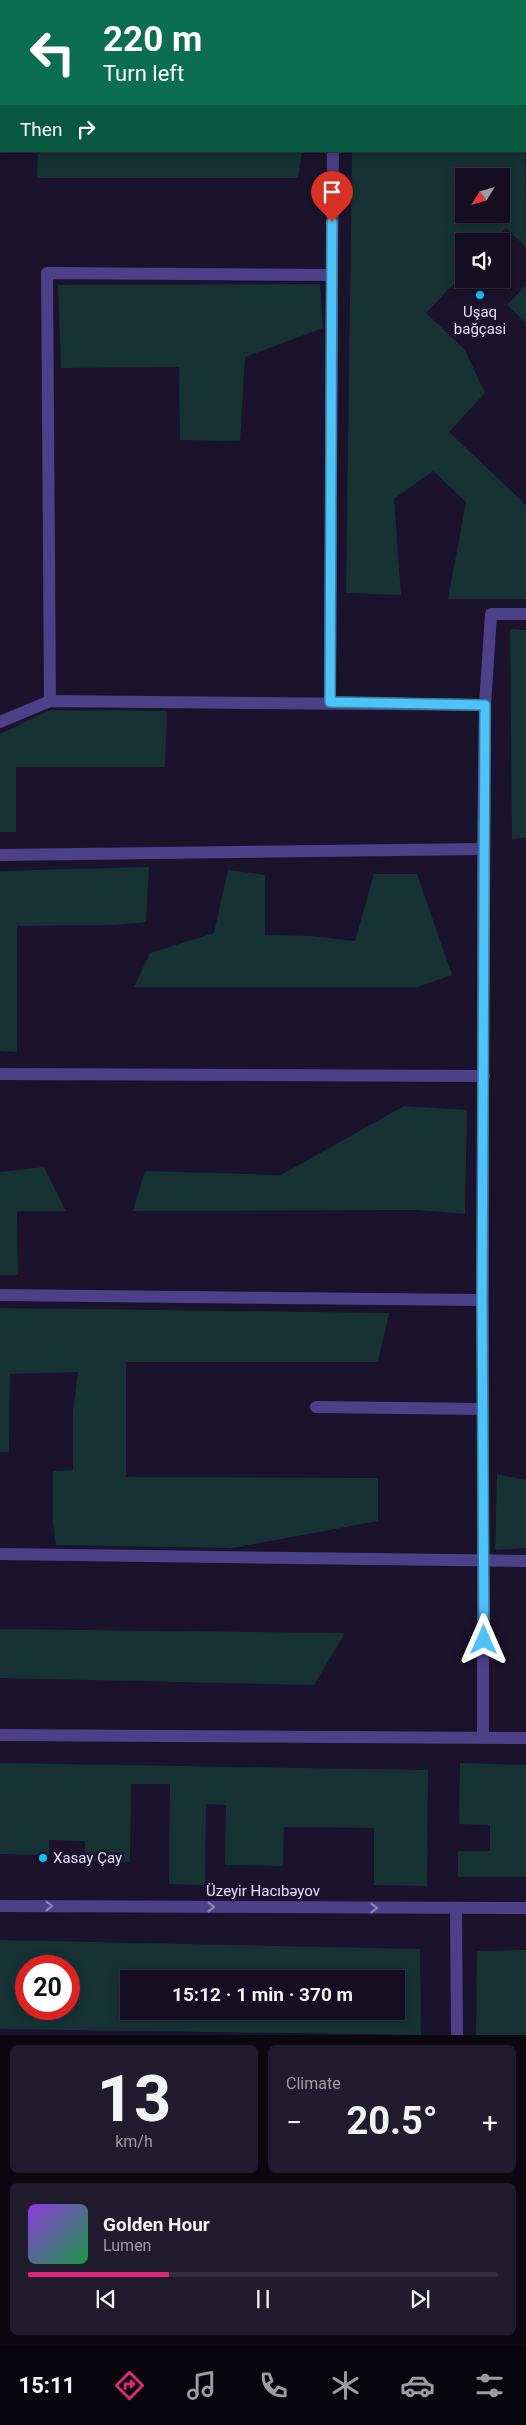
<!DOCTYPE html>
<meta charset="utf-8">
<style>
:root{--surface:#140e20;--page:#211c2d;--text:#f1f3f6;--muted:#9d9ca5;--line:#332e3e;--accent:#db2777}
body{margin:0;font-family:Roboto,sans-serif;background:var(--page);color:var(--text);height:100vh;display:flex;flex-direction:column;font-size:19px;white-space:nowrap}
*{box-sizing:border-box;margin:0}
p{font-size:16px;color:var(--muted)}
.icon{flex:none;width:28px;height:28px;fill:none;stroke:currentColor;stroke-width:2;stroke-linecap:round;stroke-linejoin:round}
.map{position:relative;height:2035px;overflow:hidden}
.side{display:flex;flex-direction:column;gap:10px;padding:10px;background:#0b0812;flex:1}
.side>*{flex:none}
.guide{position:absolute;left:0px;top:0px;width:526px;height:152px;box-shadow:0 2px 12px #0003,0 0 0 1px var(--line);background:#0b6e4f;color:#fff;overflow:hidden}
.needle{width:32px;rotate:233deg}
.controls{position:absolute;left:455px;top:168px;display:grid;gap:10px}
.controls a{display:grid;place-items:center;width:55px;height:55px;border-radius:0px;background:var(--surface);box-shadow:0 2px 12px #0003,0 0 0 1px var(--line);font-size:25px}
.speed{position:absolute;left:15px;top:1955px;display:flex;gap:10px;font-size:25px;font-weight:700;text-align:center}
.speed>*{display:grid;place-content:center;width:65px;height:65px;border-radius:50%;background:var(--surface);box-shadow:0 2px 12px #0003,0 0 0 1px var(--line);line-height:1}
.speed .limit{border:8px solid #d22;background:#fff;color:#111}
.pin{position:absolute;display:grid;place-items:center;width:42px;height:42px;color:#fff;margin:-51px -21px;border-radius:50% 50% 50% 0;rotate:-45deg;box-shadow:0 0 5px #0007}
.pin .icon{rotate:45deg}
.me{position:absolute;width:55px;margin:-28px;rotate:0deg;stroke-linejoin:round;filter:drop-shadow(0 0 4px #0008)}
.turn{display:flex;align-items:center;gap:18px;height:105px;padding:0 20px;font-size:22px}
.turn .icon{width:65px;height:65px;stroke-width:2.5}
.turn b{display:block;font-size:35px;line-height:42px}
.then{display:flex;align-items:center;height:48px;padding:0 20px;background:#0003;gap:10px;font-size:19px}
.big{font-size:38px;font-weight:700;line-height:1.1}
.side .widget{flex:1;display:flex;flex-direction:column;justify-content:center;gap:8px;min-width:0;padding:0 18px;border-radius:8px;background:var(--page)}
.side .dial{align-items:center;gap:0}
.dial b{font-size:65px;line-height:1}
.song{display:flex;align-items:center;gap:15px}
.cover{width:60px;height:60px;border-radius:8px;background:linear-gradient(135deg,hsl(270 70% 55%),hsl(140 70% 35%))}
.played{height:5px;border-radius:2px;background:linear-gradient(90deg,var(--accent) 30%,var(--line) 30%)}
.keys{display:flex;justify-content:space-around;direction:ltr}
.heat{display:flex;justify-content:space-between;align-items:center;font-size:28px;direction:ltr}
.side .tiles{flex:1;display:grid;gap:10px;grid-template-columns:1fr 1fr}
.widget:last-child{grid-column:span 2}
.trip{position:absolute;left:120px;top:1970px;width:285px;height:50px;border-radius:0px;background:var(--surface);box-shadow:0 2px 12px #0003,0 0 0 1px var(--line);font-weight:700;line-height:50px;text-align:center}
.dock{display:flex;height:80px;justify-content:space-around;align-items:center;background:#08060d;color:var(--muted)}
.dock .icon{width:35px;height:35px}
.dock .on{color:var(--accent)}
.dock b{font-size:22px;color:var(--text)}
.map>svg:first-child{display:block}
.green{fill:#163235;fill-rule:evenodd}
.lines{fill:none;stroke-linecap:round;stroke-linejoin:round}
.minor{stroke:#4c4088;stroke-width:12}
.oneway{stroke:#9187bd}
.route-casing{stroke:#337fa1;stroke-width:12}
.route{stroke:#4fc3f7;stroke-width:9}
.poi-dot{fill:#12c2f6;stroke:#1a132b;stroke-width:2}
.labels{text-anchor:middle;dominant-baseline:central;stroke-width:5;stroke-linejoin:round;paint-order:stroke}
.poi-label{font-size:15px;fill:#e6defe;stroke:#1a132b}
.street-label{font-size:15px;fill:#e6defe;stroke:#1a132b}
</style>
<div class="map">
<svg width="526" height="2035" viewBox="0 0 526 2035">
<rect width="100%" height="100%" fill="#1a132b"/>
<!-- green -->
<g class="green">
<path d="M525,143l1,104 -20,-19 -13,13h-29v32l-38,40 39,37 20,43 -36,39 77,73v94h-78l18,-97 -33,-31 -39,28 7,96 -55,-2 6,-442h173zM464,176h37v38h-37z"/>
<path d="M38,151h264l-4,27h-261z"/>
<path d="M320,284l3,44 -78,29 -5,84 -60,-1 -1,-73 -118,1 -3,-83z"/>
<path d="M526,285v38l-19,-18z"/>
<path d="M510,629l16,1v208l-14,1z"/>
<path d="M50,710l117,1 -2,56h-149v65h-16v-98z"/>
<path d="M149,867l-3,55 -32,3 -97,1v126l-17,-1v-180z"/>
<path d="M228,870l37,5v60l45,1 45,5 19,-67h43l35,101 -35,12h-283l16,-34 64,-20z"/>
<path d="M404,1106l63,4 -2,104 -47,-4 -285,1 12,-40 136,4z"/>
<path d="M44,1167l22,44h-49l1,64h-18v-103z"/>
<path d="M0,1308l389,5 -11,49h-252v115l252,1v43l-146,27 -176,-3 -3,-23v-51l20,-1v-59l5,-39 -68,2 -1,78h-9z"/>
<path d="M497,1474l29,6v68l-31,2z"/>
<path d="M0,1629l345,4 -31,52 -314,-7z"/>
<path d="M0,1763l428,7 -1,116 -53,-1v-57l-90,-1 -1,39 -58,-1 1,-60 -20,-1 -1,81 -36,-1 1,-100h-39l-1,78 -45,-1v-20l-36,-1v15l-49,-1z"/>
<path d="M460,1763l66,2v112h-68v-26h32v-26l-31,-1z"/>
<path d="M0,1940l420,9 1,86 -421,-6zM26,1966h43v43h-43zM129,1979h267v32h-267z"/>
<path d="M526,1950v85h-50l1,-84z"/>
</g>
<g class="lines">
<!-- minor -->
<g class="minor">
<path d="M0,111h1"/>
<path d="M525,124h1"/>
<path d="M332,275l1,-124"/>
<path d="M50,701l-3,-428 285,2 -2,427"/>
<path d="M485,705l6,-91h35"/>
<path d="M0,722l50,-21 435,4 -2,144v889"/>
<path d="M0,855l483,-6"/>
<path d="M0,1074l484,2"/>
<path d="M0,1295l482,5"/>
<path d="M316,1407l167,2"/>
<path d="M0,1554l526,7"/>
<path d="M0,1735l526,3"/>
<path d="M0,1906l526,2"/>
<path d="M456,1909l1,126"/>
</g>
</g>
<!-- one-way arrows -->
<defs><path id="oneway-chevron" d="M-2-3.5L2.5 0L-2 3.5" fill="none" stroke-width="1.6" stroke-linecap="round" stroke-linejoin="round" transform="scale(1.25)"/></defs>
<g class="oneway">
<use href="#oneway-chevron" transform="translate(49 1906)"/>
<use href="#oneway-chevron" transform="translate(211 1907)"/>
<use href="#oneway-chevron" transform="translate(374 1908)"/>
</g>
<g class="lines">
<!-- route casing -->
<g class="route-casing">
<path id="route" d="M332,222l-2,480 155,3 -3,595 2,340"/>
</g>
<!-- route -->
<use href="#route" class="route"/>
</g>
<!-- markers -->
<g class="poi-dot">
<circle cx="480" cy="295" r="5"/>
<circle cx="43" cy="1858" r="5"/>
</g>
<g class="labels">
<!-- poi labels -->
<g class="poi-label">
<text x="480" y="312">Uşaq<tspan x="480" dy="17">bağçasi</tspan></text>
<text x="53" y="1858" text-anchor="start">Xasay Çay</text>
</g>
<!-- street labels -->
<g class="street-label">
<text x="263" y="1891">Üzeyir Hacıbəyov</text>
</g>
</g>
</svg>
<div class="controls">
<a><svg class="needle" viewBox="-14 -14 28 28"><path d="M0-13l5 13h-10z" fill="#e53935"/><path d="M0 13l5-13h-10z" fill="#9d9ca5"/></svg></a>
<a><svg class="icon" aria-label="sound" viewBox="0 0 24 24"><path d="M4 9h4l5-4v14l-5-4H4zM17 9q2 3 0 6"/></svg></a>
</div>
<div class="speed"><div class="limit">20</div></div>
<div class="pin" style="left:332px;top:222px;background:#d93025"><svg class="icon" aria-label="arrive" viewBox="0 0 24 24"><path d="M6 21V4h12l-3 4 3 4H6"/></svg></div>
<svg class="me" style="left:484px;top:1640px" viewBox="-20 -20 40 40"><path d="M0-17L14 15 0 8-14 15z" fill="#4fc3f7" stroke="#fff" stroke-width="4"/></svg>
<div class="trip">15:12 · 1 min · 370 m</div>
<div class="guide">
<div class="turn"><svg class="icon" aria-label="left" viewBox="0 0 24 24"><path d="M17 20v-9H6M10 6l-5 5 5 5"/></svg><div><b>220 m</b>Turn left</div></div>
<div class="then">Then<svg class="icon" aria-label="right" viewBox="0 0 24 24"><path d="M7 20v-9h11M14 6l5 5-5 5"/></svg></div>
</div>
</div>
<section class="side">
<div class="tiles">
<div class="widget dial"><b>13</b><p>km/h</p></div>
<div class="widget"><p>Climate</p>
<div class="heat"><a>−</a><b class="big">20.5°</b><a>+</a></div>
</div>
<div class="widget">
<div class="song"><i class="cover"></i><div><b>Golden Hour</b><p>Lumen</p></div></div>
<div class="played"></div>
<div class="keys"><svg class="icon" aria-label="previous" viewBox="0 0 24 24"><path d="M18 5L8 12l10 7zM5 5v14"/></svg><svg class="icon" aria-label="pause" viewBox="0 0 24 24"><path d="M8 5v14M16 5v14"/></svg><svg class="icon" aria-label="next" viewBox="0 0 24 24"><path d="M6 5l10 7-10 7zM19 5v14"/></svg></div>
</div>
</div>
</section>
<nav class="dock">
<b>15:11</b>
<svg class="icon on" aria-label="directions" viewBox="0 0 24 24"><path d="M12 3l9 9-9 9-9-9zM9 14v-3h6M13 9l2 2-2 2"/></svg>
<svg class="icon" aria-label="music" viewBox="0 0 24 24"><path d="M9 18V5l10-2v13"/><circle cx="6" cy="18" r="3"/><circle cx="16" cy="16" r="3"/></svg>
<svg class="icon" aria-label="phone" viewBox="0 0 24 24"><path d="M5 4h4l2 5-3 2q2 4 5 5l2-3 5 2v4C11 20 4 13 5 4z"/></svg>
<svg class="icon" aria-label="climate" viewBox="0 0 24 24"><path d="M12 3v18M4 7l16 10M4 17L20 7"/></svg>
<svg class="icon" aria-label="car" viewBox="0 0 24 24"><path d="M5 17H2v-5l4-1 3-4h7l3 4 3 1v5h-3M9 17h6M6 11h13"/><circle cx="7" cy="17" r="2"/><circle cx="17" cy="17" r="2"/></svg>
<svg class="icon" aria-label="filters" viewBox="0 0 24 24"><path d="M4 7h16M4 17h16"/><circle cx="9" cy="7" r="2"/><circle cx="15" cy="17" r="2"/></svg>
</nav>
